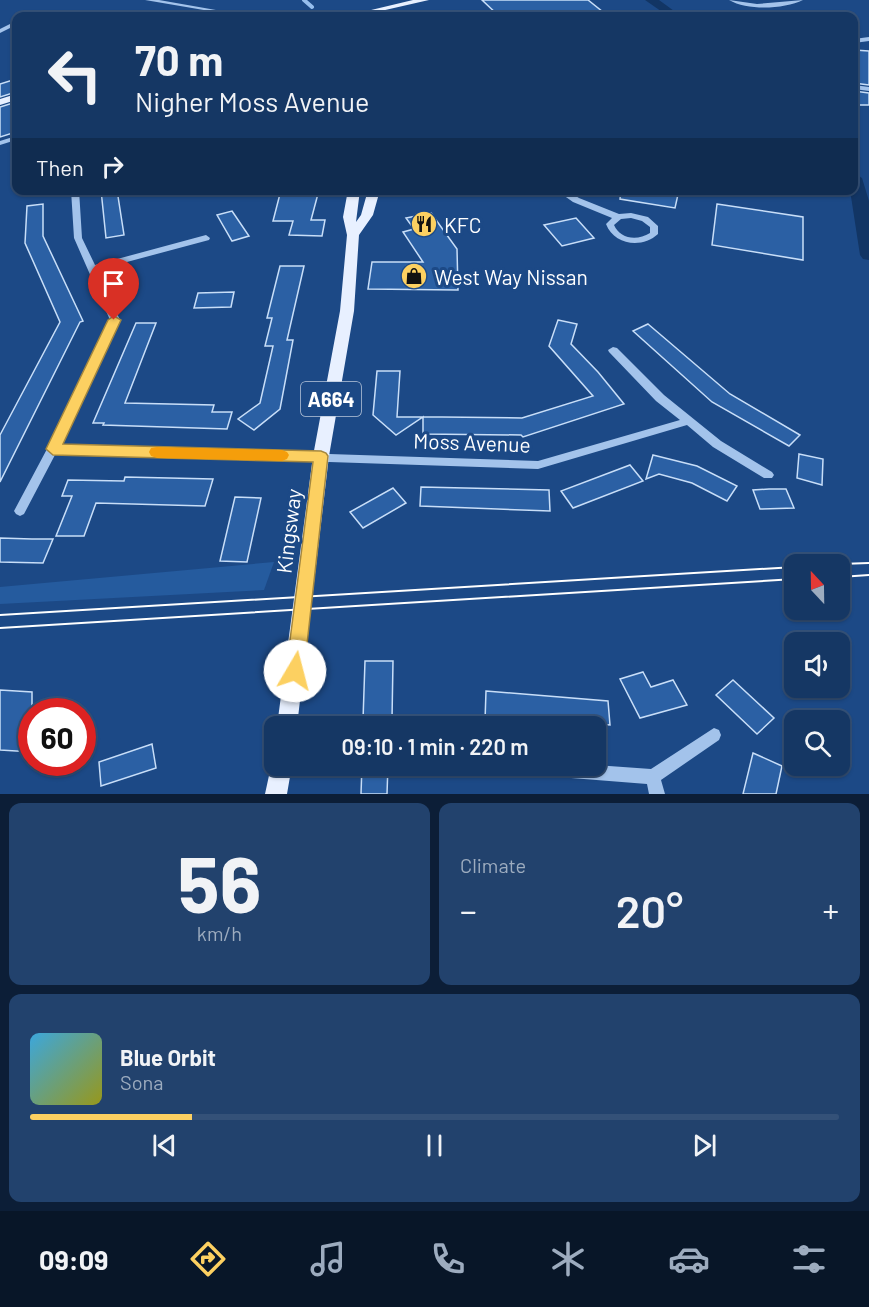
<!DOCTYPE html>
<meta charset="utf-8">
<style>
:root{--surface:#153764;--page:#22426d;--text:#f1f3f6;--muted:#9dacbf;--line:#345178;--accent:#fcd061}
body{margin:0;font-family:Barlow,sans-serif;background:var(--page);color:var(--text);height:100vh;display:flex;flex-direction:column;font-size:22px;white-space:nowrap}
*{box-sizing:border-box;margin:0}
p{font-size:20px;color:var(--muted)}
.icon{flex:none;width:33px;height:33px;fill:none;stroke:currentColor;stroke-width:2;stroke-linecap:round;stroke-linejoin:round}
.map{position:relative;height:794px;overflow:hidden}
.panel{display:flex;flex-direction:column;gap:9px;padding:9px;background:#0c1e37;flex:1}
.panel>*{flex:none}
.top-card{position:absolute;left:12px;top:12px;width:846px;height:183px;border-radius:12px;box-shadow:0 2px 4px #0004,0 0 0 2px var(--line);background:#153764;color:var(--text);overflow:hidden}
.needle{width:39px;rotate:338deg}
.fabs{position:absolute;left:784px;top:554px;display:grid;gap:12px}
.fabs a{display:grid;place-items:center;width:66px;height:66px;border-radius:12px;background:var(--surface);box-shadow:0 2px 4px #0004,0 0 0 2px var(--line);font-size:30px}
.speed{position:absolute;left:18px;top:698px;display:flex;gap:12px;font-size:30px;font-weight:700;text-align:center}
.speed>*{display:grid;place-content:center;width:78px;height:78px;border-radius:50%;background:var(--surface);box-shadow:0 2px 4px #0004,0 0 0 2px var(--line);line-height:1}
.speed .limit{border:9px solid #d22;background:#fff;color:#111}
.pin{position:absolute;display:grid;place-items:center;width:51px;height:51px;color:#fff;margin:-62px -26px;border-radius:50% 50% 50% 0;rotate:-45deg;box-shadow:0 0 6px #0007}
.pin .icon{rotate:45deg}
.me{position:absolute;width:66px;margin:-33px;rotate:8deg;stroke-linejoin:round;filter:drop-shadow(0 0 4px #0008)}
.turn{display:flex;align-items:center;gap:21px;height:126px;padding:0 24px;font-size:27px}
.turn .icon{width:78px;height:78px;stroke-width:2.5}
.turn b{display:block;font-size:42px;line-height:51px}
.then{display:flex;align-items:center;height:57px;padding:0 24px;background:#0003;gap:12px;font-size:22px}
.big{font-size:45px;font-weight:600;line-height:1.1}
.panel .widget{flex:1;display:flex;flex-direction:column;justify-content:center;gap:9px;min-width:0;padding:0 21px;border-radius:12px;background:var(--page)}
.panel .dial{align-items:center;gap:0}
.dial b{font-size:78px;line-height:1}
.song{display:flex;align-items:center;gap:18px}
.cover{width:72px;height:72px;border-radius:9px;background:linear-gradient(135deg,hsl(200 70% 55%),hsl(60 70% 35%))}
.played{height:6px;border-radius:3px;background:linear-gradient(90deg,var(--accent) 20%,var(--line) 20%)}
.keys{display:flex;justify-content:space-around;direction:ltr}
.heat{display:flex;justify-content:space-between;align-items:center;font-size:33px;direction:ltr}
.panel .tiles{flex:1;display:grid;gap:9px;grid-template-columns:1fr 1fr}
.widget:last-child{grid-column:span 2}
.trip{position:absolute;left:264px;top:716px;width:342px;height:60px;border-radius:12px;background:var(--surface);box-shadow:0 2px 4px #0004,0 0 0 2px var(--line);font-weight:600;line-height:60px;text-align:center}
.tab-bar{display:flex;height:96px;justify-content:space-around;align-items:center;background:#081628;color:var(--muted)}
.tab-bar .icon{width:42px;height:42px}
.tab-bar .selected{color:var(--accent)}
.tab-bar b{font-size:27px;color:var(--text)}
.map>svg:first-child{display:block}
.green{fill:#255b9e}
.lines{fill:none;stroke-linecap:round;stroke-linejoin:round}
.stream{stroke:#96beed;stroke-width:4}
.canal{fill:#123564;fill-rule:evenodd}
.building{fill:#2b60a4;stroke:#c8def8;stroke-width:1.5}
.minor{fill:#a3c3eb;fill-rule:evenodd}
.major{fill:#e8f0ff;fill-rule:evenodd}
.tram{stroke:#fff;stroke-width:2}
.route{fill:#fcd061;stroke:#a4873f;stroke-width:1.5}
.slow{fill:#f59e0b}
.labels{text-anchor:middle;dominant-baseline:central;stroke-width:6;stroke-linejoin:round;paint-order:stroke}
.shield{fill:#1c4986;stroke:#bbc8db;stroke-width:1.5}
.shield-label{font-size:20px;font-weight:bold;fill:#fff}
.poi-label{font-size:21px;fill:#fff;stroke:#1c4986;text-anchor:start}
.street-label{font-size:21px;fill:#fff;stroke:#1c4986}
</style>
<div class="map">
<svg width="869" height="794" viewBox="0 0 869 794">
<rect width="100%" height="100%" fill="#1c4986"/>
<!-- green -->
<path class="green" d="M274,562l-10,28 -264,14v-17z"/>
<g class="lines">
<!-- stream -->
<path class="stream" d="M304,0l8,7"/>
<!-- canal -->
<g class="canal">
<path d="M645,0h14l22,16h-13z"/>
<path d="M854,173l8,5 7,23v59l-6,-1 -3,-4 -10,-65h4z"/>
</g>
</g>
<!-- building -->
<g class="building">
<path d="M482,0h106l20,16h-109z"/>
<path d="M854,50l15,1v34l-15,-2z"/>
<path d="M16,79v13l-16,5v-13z"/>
<path d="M854,91l15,2v12h-15z"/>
<path d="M16,102v30l-16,5v-30z"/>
<path d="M101,190h16l7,45 -18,3z"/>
<path d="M281,190h38l-8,30h14l-3,16 -33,-1 4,-14h-20z"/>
<path d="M621,190h58l-4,18 -55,-9z"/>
<path d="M43,204v32l40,85 -3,1 -80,160v-47l60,-113 -35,-79 2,-37z"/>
<path d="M717,204l86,13v43l-91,-15z"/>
<path d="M232,211l17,25 -17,5 -15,-26z"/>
<path d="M431,213l26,36 1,41 -90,-1 4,-27h51l-20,-30 11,-3 -8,-11z"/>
<path d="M576,218l18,20 -32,8 -18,-21z"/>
<path d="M280,266h24l-17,74h6l-13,69 -26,21 -16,-11 22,-16 13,-57h-8l7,-28h-5z"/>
<path d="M234,292l-3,15 -37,1 4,-15z"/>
<path d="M558,320l19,4 -6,20 27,28 26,32 -101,33 -2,-2 -98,-1v-17l-27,18 -23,-20 4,-44h23l-3,46h45l80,1 71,-22 -44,-50z"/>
<path d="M136,323h20l-31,80 89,2 -2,7h20l-5,17 -124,-4 1,-2h-11z"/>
<path d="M648,324l82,70 70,41 -11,11 -77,-44 -79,-71z"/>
<path d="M799,454l24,5 -1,26 -25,-7z"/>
<path d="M653,455l44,11 40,20 -10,15 -35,-18 -33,-9 -13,5z"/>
<path d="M630,465l13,16 -70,27 -12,-17z"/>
<path d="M125,477l88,2 -8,27 -109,-3 -12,33h-28l16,-40h-10l6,-16 56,1z"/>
<path d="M421,487l128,3 1,21 -130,-5z"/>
<path d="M393,488l13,15 -43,25 -13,-16z"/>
<path d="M769,489h17l8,19 -34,1 -7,-19z"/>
<path d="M235,497l26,1 -14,64 -27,-1z"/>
<path d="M0,538l32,1h21l-10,24 -43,-1z"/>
<path d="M365,661h28l-1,58 -29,1z"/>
<path d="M643,672l8,15 22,-7 14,25 -47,13 -20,-39z"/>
<path d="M733,680l41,38 -17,16 -41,-39z"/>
<path d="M0,690l32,2v60l-32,-2z"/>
<path d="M486,691l122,10 2,24 -74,-6v5l-51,-3z"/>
<path d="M152,744l4,24 -55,18 -2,-24z"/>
<path d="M753,753l29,13 -6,28h-33z"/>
<path d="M362,765h26l-1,29h-26z"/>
</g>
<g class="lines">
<!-- minor -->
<g class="minor">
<path d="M145,0h14l91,16h-11z"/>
<path d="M729,0l28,4 46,-4c-19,9 -55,11 -74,0z"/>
<path d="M16,21v4l-16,8v-4z"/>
<path d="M869,37v4l-15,2v-4z"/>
<path d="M854,85l15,2v4l-15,-2z"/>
<path d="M16,136v4l-16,5v-4z"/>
<path d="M71,190h8l3,48 13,27 111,-30 4,3 -1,2 -112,30 23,50 -60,125 478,16 142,-41 -24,-19 -47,-49 -1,-2 5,-3 4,1 47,47 57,46 51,31 2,3 -2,3h-8l-51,-31 -26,-22 -149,44 -482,-16 -32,61 -4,2 -4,-2 -2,-3 33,-62 63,-129 -36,-82z"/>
<path d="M556,190h10l13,8 40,16 12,-1 17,4 10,9v8c-16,15 -44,11 -52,-10l6,-6 -39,-16zM631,218l11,3 8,6v6c-13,8 -30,6 -36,-8l7,-6z"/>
<path d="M714,728l5,2 2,5 -2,5 -58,40 4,14h-16l-2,-10 -150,-12 -5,-2 -2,-5h105l56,4z"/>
</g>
<!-- major -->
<g class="major">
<path d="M413,0h16l-70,16h-13z"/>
<path d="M16,94v6l-16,5v-6z"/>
<path d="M348,190h12l-4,32 5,-7 7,-25h12l-7,25 -14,20 -5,76 -25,145 -32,270h-20l36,-270 27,-145 7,-76 -4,-18z"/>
<path d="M273,757l1,8h18l-5,29h-22z"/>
</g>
<!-- tram -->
<g class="tram">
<path d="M840,564l29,-1"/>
<path d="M840,577l29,-2"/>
<path d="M0,615l795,-48"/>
<path d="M0,628l795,-49"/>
</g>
</g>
<!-- route -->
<path class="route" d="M114,316l7,4 -58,124 258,7 5,2 2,3 -24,215 -2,6 -7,3 -6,-3 -3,-6 27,-209 -260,-7 -7,-6 62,-129z"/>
<!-- slow -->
<path class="slow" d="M157,447l125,3 5,2 2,3 -2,4 -5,2 -125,-3 -6,-2 -2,-4 2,-4z"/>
<!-- icons -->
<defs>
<g id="restaurant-disc" transform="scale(1.35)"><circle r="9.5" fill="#fcd061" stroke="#1c4986"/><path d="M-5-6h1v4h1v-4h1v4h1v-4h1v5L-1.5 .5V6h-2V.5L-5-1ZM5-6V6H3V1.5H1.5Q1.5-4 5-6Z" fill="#111"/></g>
<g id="shop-disc" transform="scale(1.35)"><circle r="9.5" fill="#fcd061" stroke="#1c4986"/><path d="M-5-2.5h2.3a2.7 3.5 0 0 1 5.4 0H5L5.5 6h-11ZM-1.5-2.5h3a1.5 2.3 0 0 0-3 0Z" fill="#111"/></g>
</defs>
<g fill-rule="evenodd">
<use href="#restaurant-disc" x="424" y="224"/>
<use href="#shop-disc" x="414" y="276"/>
</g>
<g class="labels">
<!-- shield labels -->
<rect class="shield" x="301" y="382" width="60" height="34" rx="4.5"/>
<g class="shield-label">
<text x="331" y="399">A664</text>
</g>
<!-- poi labels -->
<g class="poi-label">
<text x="444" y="224">KFC</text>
<text x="434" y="276">West Way Nissan</text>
</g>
<!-- street labels -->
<g class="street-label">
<text transform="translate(472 442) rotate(2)">Moss Avenue</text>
<text transform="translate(288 531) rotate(-83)">Kingsway</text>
</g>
</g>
</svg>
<div class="fabs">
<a><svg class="needle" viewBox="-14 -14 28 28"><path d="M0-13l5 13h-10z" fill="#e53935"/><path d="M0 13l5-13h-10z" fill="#9dacbf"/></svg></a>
<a><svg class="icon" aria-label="sound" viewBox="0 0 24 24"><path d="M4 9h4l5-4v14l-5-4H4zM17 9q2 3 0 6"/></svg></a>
<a><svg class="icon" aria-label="search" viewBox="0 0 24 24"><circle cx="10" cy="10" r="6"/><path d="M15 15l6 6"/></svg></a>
</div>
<div class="speed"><div class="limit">60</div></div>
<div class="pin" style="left:114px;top:320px;background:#d93025"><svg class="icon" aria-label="arrive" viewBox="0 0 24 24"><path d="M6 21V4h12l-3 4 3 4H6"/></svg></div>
<svg class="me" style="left:295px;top:671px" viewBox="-20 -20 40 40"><circle r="19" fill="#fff"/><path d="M0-13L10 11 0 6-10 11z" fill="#fcd061"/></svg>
<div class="trip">09:10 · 1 min · 220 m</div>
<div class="top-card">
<div class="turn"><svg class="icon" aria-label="left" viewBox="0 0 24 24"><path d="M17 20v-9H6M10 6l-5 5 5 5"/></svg><div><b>70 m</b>Nigher Moss Avenue</div></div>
<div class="then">Then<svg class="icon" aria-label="right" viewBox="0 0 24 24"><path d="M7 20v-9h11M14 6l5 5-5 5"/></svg></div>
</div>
</div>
<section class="panel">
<div class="tiles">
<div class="widget dial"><b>56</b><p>km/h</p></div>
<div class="widget"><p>Climate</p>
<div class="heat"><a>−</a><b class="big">20°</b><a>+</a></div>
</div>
<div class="widget">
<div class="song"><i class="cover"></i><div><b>Blue Orbit</b><p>Sona</p></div></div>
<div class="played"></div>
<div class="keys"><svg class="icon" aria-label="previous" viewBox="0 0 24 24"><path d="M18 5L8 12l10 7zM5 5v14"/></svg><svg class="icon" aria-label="pause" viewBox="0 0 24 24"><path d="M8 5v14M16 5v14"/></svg><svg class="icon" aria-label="next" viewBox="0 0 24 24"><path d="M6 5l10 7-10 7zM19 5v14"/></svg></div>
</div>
</div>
</section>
<nav class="tab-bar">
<b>09:09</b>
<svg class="icon selected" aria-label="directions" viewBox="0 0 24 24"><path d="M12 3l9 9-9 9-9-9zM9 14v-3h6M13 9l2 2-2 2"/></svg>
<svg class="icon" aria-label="music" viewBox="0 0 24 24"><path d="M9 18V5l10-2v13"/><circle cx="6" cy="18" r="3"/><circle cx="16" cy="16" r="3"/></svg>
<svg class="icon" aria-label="phone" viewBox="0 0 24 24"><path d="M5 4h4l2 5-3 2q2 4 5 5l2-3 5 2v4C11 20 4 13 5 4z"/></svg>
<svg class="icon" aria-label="climate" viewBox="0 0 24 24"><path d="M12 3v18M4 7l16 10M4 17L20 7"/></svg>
<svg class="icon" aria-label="car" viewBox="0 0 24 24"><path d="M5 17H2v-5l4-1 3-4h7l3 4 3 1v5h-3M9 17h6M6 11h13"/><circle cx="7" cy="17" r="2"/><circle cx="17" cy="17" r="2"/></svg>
<svg class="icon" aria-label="filters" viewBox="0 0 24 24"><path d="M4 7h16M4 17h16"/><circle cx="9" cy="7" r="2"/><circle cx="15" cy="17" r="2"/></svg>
</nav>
